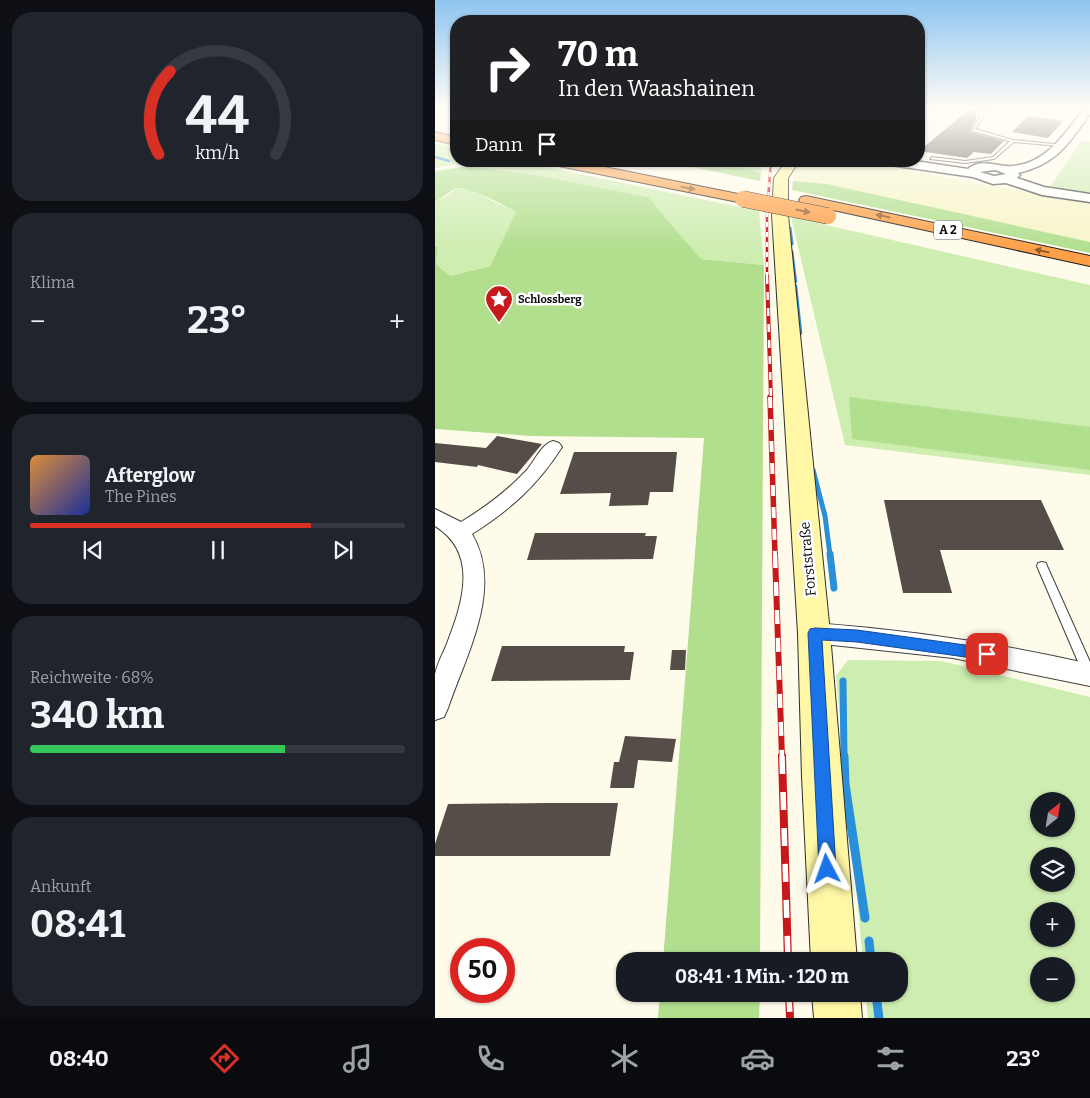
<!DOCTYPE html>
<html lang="de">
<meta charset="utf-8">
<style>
:root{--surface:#171b24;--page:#20242c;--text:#f1f3f6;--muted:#9ea1a6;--line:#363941;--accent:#d93025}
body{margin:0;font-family:Bitter,serif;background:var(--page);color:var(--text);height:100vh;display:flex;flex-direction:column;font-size:19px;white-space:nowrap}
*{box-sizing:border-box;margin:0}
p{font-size:16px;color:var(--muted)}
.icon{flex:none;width:28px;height:28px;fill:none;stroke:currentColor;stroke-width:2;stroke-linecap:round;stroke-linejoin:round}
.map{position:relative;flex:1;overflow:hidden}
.drawer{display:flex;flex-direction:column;gap:12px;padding:12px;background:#0d0f14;width:435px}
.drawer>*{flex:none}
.banner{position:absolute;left:15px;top:15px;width:475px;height:152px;border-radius:20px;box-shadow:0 1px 4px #0004;background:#202124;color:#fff;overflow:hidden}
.needle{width:32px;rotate:30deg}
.tools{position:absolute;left:595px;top:792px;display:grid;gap:10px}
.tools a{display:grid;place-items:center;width:45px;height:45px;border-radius:50%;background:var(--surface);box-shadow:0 1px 4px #0004;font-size:25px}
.speed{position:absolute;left:15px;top:938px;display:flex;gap:10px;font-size:25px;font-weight:700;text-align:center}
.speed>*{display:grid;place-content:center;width:65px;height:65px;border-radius:50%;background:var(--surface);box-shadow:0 1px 4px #0004;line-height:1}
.speed .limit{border:8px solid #d22;background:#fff;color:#111}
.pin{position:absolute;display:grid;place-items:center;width:42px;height:42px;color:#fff;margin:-21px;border-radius:10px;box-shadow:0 2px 8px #0006}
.me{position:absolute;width:55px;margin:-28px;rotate:356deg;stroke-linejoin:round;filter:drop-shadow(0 0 4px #0008)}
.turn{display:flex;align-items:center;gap:18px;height:105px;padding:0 25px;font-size:22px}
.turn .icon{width:65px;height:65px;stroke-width:2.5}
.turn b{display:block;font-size:35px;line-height:42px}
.then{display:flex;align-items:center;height:48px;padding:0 25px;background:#0003;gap:10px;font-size:19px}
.big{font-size:38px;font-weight:700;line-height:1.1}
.drawer .tile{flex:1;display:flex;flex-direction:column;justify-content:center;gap:8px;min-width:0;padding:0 18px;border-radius:20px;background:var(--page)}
.drawer .dial{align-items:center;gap:0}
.dial svg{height:130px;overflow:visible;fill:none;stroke:var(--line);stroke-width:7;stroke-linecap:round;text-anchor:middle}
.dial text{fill:var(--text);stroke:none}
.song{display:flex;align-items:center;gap:15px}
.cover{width:60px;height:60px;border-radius:8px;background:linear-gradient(135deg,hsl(30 70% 55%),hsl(230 70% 35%))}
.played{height:5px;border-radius:2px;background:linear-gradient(90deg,var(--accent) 75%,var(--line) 75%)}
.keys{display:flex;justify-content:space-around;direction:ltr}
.heat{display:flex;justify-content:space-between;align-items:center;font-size:28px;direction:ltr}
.charge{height:8px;border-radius:4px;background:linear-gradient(90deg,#34c759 68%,var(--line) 0)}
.trip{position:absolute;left:181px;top:952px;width:292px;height:50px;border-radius:20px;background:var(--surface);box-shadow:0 1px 4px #0004;font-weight:700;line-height:50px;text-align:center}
.tabs{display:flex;height:80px;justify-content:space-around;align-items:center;background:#090b0e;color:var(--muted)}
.tabs .icon{width:35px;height:35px}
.tabs .on{color:var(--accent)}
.tabs b{font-size:22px;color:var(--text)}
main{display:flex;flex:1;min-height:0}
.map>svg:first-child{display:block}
.farmland{fill:#f7f5c8}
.green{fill:#ceedb1;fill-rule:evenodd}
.forest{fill:#b1df8e}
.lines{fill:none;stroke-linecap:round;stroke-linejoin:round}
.stream-far5{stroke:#2a8fd9;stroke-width:2.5}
.stream-far4{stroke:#2a8fd9;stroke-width:3}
.stream-far3{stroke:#2a8fd9;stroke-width:4.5}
.stream-far2{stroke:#2a8fd9;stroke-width:5}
.stream-far1{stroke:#2a8fd9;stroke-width:7}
.stream{stroke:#2a8fd9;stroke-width:9}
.building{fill:#554d47}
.service-casing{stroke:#3f3f3f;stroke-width:2}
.minor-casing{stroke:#3f3f3f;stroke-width:2}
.tertiary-casing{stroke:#3f3f3f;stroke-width:3}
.secondary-casing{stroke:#2e2e2e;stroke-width:2}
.motorway-casing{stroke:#1d1d1d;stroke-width:2}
.service{fill:#fff;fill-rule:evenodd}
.minor{fill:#fff;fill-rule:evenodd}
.tertiary{fill:#fff;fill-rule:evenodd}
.secondary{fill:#fff7a5;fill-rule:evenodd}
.motorway{fill:#ffa048;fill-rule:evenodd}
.rail-far4-casing{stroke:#c7181c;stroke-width:2.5}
.rail-far3-casing{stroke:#c7181c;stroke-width:4}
.rail-far2-casing{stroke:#c7181c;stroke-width:5.5}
.rail-far1-casing{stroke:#c7181c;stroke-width:6}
.rail-casing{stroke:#c7181c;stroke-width:8}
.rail-far4{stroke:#fff;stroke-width:2;stroke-dasharray:5;stroke-linecap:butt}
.rail-far3{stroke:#fff;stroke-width:2.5;stroke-dasharray:8;stroke-linecap:butt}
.rail-far2{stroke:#fff;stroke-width:4;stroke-dasharray:11;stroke-linecap:butt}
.rail-far1{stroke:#fff;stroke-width:4.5;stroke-dasharray:14;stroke-linecap:butt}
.rail{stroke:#fff;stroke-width:5.5;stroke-dasharray:18;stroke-linecap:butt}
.motorway-bridge-casing{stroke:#1d1d1d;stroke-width:17;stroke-linecap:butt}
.motorway-bridge{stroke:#ffa048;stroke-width:16}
.oneway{fill:#925d2d}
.route{fill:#1a73e8;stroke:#114b97}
.labels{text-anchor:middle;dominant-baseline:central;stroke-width:5;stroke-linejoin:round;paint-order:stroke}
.far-poi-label{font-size:11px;font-weight:bold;fill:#0c0c0c;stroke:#fff;text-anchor:start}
.shield{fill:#fff;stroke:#555;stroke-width:1}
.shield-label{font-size:12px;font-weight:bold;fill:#0c0c0c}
.street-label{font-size:14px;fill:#0c0c0c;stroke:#fff}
</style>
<main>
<section class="drawer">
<div class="tile dial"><svg viewBox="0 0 100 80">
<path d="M14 69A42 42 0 1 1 86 69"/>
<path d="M14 69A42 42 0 0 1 21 18" stroke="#d93025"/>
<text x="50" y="56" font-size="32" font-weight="700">44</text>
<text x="50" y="72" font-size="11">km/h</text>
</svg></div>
<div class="tile"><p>Klima</p>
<div class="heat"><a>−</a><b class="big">23°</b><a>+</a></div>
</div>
<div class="tile">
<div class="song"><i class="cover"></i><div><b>Afterglow</b><p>The Pines</p></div></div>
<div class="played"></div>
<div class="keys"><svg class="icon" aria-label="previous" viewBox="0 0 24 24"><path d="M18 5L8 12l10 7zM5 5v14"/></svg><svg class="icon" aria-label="pause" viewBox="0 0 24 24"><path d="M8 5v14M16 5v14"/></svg><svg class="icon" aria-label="next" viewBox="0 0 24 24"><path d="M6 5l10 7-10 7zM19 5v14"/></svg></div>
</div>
<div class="tile"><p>Reichweite · 68%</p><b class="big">340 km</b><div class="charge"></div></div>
<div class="tile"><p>Ankunft</p><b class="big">08:41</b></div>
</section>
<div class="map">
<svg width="655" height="1018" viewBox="0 0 655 1018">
<rect width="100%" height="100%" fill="#fffbea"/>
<!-- farmland -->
<path class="farmland" d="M371,161h49l235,43v38l-263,-58 -34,-3 2,-12z"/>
<!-- green -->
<g class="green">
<path d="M646,141l9,1v53l-40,-8z"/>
<path d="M0,144l21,4v13h16l-37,7z"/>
<path d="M41,161h40l243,50 5,54 -63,-6 -53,-62 -111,-22 -69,-9z"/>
<path d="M280,161h48l-2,12z"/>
<path d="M21,189h16l20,12 24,11 -26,54 -40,10 -14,-12 2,-17 -3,-1v-45l9,-3z"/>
<path d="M356,217l299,68v190l-245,-30z"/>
<path d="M413,660l93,1 149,36v321h-222l-2,-24h34v-33h-37l-27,-285zM604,801h27v28h-27zM604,856h27v28h-27zM604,911h27v28h-27zM604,966h27v28h-27z"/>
</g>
<!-- forest -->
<g class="forest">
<path d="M228,161h52l46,12 -1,8z"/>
<path d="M33,166l69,9 111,22 53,62 63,6 -4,696h-97l41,-523 -173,-2 -96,-7v-183l3,1 -2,17 14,12 40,-10 26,-54c-12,-6 -49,-28 -61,-23 -7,3 -12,9 -20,12v-30z"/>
<path d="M358,181l34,3 263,58v11l-298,-63z"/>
<path d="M414,397l241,30v43l-238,-31z"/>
<path d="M225,994h100l-1,24h-101z"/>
</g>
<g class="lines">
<!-- stream-far5 -->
<path class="stream-far5" d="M0,157l14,4"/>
<!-- stream-far4 -->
<g class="stream-far4">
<path d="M355,228l2,16"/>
<path d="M357,252l3,25"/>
</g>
<!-- stream-far3 -->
<g class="stream-far3">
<path d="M359,276l1,5"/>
<path d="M360,286l5,47"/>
</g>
<!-- stream-far2 -->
<path class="stream-far2" d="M378,470l12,46 5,39"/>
<!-- stream-far1 -->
<g class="stream-far1">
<path d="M395,554l4,34"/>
<path d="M408,681l1,77"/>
</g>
<!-- stream -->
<g class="stream">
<path d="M409,756l1,28 20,134"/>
<path d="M434,941l2,20"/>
<path d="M441,994l3,24"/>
</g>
</g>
<!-- building -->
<g class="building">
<path d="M535,109h6v10l-6,13 34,9 -13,13 -17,-2 -7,6 -48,-7z"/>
<path d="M593,116l35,5 -15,17 -36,-6z"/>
<path d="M62,436l45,8 -25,30 -39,-9 -1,2 -42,-5v-19l51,5z"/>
<path d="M139,452h103l-4,40h-23l-2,13 -39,1 2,-13 -51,1z"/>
<path d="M449,500h157l23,50h-124l12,43h-49z"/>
<path d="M100,533h111l-1,3h12l-4,23 -126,1z"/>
<path d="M67,646h123l-1,6h10l-4,28 -139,1z"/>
<path d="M237,650h14l-1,20h-15z"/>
<path d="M190,736l51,3 -4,23 -34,-2 -4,28h-24l4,-26h5z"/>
<path d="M112,803h71l-8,53h-175v-12l13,-40z"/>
</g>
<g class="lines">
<!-- service casing -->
<g class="service-casing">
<g id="service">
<path d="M545,109h4l-1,9 -8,11 38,11 50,5 -2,1 -47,-4 -20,17 -29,4 -35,-4 2,-2 33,4 28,-4 17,-16 -38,-10 7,-13z"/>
<path d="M607,562l4,1 1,3 43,96v17l-5,-1 -48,-112 1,-3z"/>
</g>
</g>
<!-- minor casing -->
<g class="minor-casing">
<g id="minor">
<path d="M118,441l6,2 3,4c-24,38 -52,63 -90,87 32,54 -6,121 -24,174l-4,9 -9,3c0,-15 0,-31 0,-46 2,-9 7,-19 11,-28 16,-41 34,-92 -11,-120v-17l26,13c23,-14 45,-30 64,-50 9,-9 16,-28 28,-31z"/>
<path d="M379,623c93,7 185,20 276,41v22l-137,-28 -139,-15 -8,-3 -4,-7 4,-7z"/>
</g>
</g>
<!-- tertiary casing -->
<g class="tertiary-casing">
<path id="tertiary" d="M649,109h6v5c-22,30 -33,50 -72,59l2,2 -3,3 27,9 46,7v8l-48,-7 -36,-12 -13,1 -20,-7 -83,-12 -6,-4h31l53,8c14,-12 30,-1 45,-3 34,-3 52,-33 71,-57zM560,170l11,4 -12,2 -14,-4z"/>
</g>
<!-- secondary casing -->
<g class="secondary-casing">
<g id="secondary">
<path d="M351,161h13l-11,17v37l42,418 27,328h-46l-9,-184 -4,-144 -26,-418 2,-37z"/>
<path d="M377,994h48l2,24h-48z"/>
</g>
</g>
<!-- motorway casing -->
<g class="motorway-casing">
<g id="motorway">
<path d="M0,132l21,5v8l-21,-5z"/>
<path d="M113,161h27l168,34 7,4 -7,4 -189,-38z"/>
<path d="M371,196l284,60v10l-289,-63 -2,-3 2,-3z"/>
</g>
</g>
<!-- service -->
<use href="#service" class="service"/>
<!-- minor -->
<use href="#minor" class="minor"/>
<!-- tertiary -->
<use href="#tertiary" class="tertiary"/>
<!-- secondary -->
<use href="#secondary" class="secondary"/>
<!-- motorway -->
<use href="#motorway" class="motorway"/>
<!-- rail-far4 casing -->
<g class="rail-far4-casing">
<path id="rail-far4" d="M332,277v-64l4,-52"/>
</g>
<!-- rail-far3 casing -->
<g class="rail-far3-casing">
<path id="rail-far3" d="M332,276l4,123"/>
</g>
<!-- rail-far2 casing -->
<g class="rail-far2-casing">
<path id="rail-far2" d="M335,397l5,158"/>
</g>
<!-- rail-far1 casing -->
<g class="rail-far1-casing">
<path id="rail-far1" d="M340,554l7,204"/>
</g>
<!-- rail casing -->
<g class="rail-casing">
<g id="rail">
<path d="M347,756l6,205"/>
<path d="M354,994l1,24"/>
</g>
</g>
<!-- rail-far4 -->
<use href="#rail-far4" class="rail-far4"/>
<!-- rail-far3 -->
<use href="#rail-far3" class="rail-far3"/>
<!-- rail-far2 -->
<use href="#rail-far2" class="rail-far2"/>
<!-- rail-far1 -->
<use href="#rail-far1" class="rail-far1"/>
<!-- rail -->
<use href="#rail" class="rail"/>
<!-- motorway-bridge casing -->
<g class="motorway-bridge-casing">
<path id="motorway-bridge" d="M308,199l85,17"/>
</g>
<!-- motorway-bridge -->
<use href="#motorway-bridge" class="motorway-bridge"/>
</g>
<!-- one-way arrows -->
<defs><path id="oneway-solid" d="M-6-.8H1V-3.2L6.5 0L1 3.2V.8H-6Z" transform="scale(1.25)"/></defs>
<g class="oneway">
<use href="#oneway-solid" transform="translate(253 188) rotate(11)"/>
<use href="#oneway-solid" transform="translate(368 211) rotate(12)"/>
<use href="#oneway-solid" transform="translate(448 216) rotate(-168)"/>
<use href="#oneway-solid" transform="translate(607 251) rotate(-168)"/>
</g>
<!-- sky -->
<linearGradient id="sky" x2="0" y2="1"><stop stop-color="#8fc4f0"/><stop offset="0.43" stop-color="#fffdf6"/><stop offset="1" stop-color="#fffdf6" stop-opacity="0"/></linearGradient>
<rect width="655" height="251" fill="url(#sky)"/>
<!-- route -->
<path class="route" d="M380,628l42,2 130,18 5,2 2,4 -2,5 -5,1 -130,-18 -35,-2 14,229 -2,6 -7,3 -6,-3 -2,-6 -11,-236 2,-4z"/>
<!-- icons -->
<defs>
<g id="sight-pin" transform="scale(1.4375)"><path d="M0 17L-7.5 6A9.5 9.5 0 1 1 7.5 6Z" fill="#c7181c" stroke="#fff"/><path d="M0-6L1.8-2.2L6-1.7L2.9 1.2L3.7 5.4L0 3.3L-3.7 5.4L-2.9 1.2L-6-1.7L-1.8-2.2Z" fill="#fff"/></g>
</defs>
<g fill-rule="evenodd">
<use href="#sight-pin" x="64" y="299"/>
</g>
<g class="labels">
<!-- far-poi labels -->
<g class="far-poi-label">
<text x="83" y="299">Schlossberg</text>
</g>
<!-- shield labels -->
<rect class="shield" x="499" y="220.5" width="28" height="19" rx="4"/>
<g class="shield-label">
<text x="513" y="230">A 2</text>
</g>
<!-- street labels -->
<g class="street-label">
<text transform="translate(373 559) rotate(-95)">Forststraße</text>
</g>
</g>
</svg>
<div class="tools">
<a><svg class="needle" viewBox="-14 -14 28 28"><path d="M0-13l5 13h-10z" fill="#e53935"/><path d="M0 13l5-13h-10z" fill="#9ea1a6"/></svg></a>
<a><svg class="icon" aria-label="layers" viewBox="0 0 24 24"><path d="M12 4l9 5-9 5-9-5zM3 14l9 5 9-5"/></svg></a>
<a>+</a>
<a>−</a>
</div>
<div class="speed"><div class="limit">50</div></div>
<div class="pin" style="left:552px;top:654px;background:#d93025"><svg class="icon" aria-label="arrive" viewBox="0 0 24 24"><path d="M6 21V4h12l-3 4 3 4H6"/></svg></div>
<svg class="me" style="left:392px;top:869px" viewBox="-20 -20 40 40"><path d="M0-17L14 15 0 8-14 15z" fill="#1a73e8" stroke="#fff" stroke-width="4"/></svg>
<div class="trip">08:41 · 1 Min. · 120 m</div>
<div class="banner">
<div class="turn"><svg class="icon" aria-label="right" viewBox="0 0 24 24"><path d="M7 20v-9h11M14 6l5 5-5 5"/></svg><div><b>70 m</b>In den Waashainen</div></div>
<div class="then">Dann<svg class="icon" aria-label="arrive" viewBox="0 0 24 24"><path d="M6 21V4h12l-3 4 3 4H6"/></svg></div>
</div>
</div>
</main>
<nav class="tabs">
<b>08:40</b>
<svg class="icon on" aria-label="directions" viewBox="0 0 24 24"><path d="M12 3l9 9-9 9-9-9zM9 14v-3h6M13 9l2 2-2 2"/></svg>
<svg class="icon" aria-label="music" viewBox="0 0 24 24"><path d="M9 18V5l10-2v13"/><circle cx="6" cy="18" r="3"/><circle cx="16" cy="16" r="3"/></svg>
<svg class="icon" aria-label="phone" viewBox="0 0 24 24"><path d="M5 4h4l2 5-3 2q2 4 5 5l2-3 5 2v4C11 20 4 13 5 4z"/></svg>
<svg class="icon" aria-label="climate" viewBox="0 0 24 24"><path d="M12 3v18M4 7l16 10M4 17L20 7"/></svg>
<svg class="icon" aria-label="car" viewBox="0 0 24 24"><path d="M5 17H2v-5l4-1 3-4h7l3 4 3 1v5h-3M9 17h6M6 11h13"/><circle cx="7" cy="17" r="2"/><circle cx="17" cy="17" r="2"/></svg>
<svg class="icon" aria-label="filters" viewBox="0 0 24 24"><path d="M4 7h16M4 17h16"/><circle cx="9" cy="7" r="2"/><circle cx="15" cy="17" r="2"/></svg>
<b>23°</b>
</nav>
